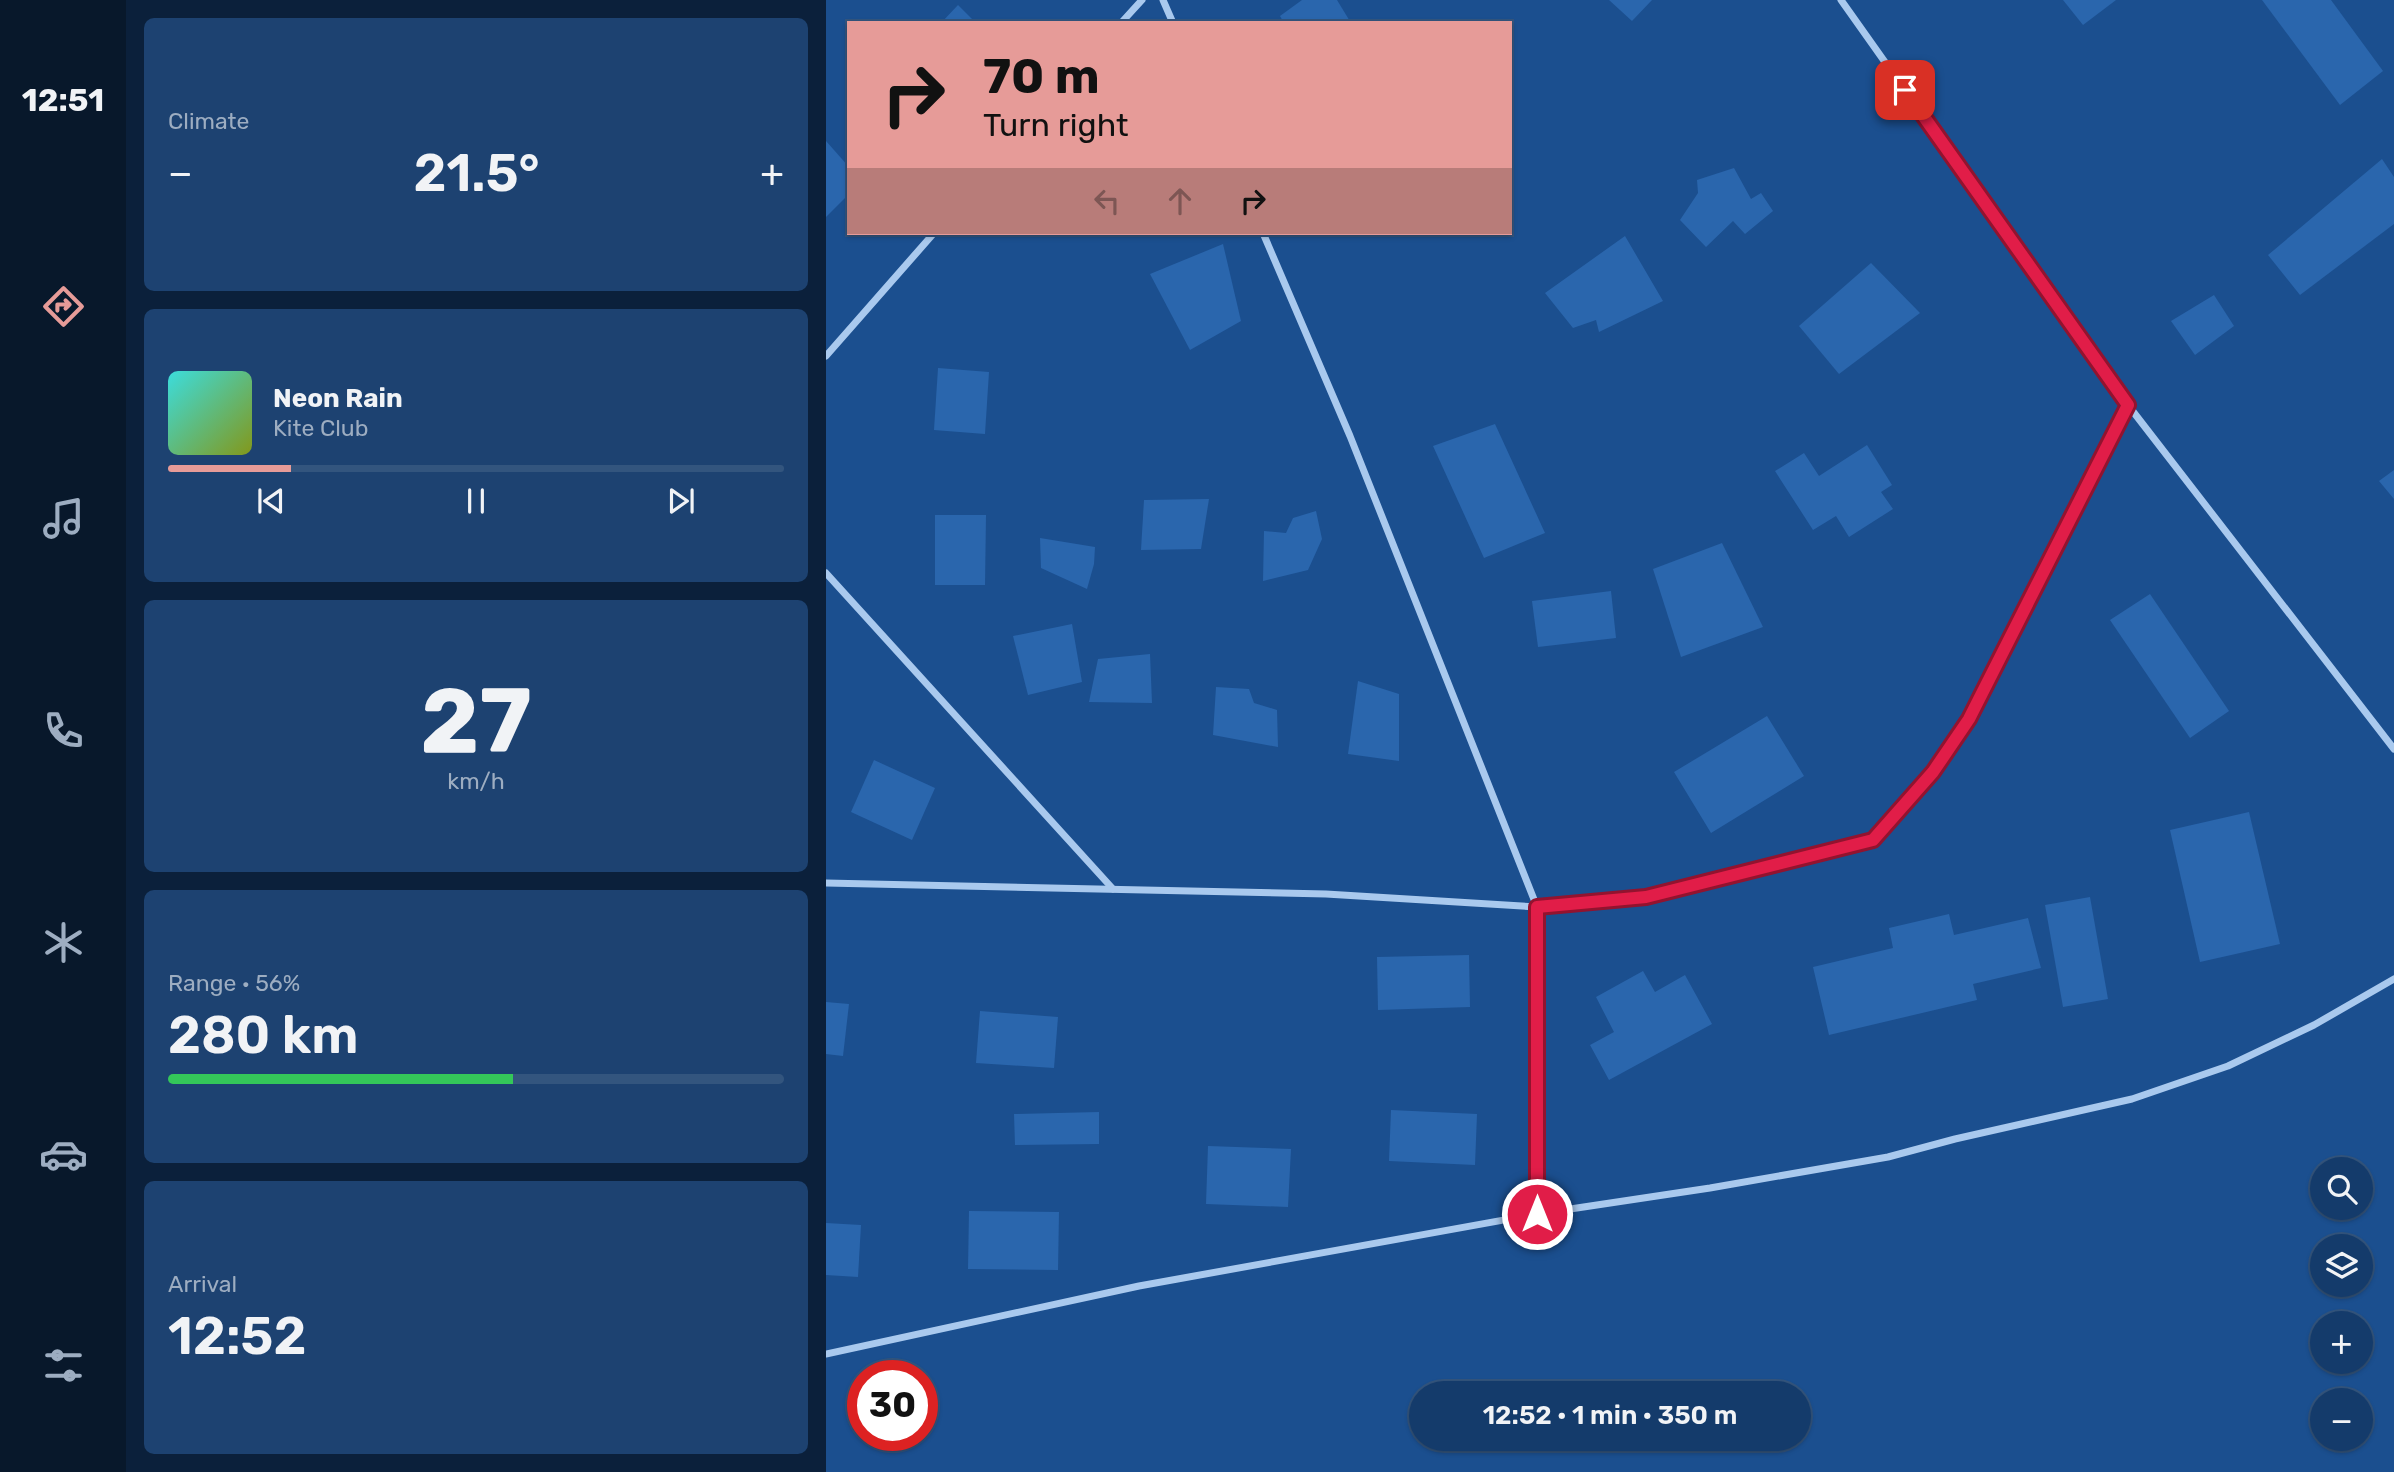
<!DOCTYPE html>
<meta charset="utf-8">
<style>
:root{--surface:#143b6b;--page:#1d4271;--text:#f1f3f6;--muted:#9dadc1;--line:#33557e;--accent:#e69b98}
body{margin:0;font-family:Rubik,sans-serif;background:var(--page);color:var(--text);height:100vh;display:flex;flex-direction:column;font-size:26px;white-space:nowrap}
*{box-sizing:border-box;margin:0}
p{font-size:23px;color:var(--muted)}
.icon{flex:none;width:38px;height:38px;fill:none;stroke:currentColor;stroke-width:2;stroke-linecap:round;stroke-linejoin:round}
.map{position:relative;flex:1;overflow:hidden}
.details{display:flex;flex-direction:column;gap:18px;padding:18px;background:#0b203b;width:700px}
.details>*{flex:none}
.top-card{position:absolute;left:21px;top:21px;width:665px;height:214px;border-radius:0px;box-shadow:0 2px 5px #0004,0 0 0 2px var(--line);background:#e69b98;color:#111;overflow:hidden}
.buttons{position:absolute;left:1484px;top:1157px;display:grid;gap:14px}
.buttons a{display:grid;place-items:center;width:63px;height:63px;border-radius:50%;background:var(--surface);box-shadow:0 2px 5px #0004,0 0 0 2px var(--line);font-size:35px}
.speed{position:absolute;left:21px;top:1360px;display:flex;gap:14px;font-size:35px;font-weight:700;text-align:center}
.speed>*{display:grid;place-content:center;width:91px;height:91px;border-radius:50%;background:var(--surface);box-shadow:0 2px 5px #0004,0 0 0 2px var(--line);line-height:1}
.speed .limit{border:10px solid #d22;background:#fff;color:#111}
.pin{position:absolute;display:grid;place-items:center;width:60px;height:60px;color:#fff;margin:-30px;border-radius:14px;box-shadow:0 4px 10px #0006}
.me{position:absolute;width:77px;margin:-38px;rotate:0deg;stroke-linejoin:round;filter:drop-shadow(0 0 5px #0008)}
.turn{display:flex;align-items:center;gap:24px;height:147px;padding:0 21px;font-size:32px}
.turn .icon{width:91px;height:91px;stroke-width:2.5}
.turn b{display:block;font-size:49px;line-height:60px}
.lanes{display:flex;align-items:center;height:66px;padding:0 21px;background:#0003;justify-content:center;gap:35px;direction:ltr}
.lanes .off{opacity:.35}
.big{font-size:52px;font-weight:600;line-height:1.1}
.details .tile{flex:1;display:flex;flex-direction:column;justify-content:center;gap:10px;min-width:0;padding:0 24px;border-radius:10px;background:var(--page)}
.details .dial{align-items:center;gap:0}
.dial b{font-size:91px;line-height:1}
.song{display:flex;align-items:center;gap:21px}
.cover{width:84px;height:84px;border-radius:10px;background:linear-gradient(135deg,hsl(180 70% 55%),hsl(70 70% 35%))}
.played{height:7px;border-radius:4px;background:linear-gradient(90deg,var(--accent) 20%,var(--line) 20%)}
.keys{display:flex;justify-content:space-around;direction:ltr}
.heat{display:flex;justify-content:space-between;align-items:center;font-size:38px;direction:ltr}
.charge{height:10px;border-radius:5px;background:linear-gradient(90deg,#34c759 56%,var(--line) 0)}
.trip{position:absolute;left:583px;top:1381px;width:402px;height:70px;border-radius:35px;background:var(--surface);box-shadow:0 2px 5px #0004,0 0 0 2px var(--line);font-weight:600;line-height:70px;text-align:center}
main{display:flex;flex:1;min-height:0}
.dock{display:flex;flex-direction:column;width:126px;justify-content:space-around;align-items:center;background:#08182b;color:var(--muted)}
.dock .icon{width:49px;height:49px}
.dock .on{color:var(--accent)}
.dock b{font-size:32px;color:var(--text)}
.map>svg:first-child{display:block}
.building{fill:#2a66ad}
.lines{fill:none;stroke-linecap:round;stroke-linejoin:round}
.minor{stroke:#a9c9ee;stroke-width:7}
.route-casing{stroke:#92132f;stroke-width:18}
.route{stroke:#e11d48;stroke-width:12}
</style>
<main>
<nav class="dock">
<b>12:51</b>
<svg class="icon on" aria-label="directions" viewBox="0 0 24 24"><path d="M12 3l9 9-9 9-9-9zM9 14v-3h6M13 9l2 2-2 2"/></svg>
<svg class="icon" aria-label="music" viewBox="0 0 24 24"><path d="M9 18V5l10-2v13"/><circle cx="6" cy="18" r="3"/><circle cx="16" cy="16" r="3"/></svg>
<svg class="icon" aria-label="phone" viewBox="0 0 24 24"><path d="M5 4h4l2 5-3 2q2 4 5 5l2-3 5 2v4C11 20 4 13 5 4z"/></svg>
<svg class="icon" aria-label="climate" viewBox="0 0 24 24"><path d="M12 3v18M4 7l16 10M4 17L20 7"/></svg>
<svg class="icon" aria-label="car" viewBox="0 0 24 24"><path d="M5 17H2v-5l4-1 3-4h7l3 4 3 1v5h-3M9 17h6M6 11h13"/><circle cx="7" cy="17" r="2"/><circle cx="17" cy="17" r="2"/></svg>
<svg class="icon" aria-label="filters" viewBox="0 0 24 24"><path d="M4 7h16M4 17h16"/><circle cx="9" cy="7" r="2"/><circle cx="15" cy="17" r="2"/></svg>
</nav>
<section class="details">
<div class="tile"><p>Climate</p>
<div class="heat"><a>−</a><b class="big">21.5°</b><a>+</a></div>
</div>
<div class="tile">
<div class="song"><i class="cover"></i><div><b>Neon Rain</b><p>Kite Club</p></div></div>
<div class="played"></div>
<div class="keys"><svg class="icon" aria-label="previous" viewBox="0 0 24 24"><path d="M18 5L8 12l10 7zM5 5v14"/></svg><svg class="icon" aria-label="pause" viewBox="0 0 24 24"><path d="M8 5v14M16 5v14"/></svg><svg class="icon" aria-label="next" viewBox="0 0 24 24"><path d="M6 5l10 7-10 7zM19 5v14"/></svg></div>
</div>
<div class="tile dial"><b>27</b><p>km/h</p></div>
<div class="tile"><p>Range · 56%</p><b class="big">280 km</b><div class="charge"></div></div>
<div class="tile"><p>Arrival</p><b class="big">12:52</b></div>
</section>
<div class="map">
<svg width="1568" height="1472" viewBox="0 0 1568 1472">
<rect width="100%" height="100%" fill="#1b4f8f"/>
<!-- building -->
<g class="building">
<path d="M476,0h35l14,23h-67l-4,-7z"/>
<path d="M783,0h43l-20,21z"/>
<path d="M1237,0h53l-33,25z"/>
<path d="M1436,0h69l52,71 -43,34z"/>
<path d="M132,5l18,18h-35z"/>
<path d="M0,141l23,26v27l-23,23z"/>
<path d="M1556,159l12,18v47l-94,71 -32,-40z"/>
<path d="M908,168l17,31 10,-6 12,18 -28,23 -12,-13 -27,26 -26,-27 18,-27 -1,-13z"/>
<path d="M799,236l38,65 -64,31 -3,-12 -23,8 -28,-35z"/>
<path d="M397,244l18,77 -51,29 -40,-76z"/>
<path d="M1045,263l49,50 -81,61 -40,-48z"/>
<path d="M1388,295l20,31 -39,29 -24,-34z"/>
<path d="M112,368l51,4 -4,62 -51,-4z"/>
<path d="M669,424l50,109 -61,25 -51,-112z"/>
<path d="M1041,445l25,40 -11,7 12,17 -44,28 -13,-21 -23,14 -38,-59 29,-18 15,23z"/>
<path d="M1568,470v29l-15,-18z"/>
<path d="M383,499l-8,50 -60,1 3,-50z"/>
<path d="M490,511l6,28 -14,31 -45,11 1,-50 22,2 7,-15z"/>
<path d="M109,515h51l-1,70h-50z"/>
<path d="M214,538l55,9 -1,17 -7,25 -46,-21z"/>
<path d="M896,543l41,84 -82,30 -28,-88z"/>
<path d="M785,591l5,47 -78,9 -6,-46z"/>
<path d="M1324,594l79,117 -39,27 -80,-118z"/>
<path d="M246,624l10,58 -54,13 -15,-59z"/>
<path d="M324,654l2,49 -63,-1 9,-43z"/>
<path d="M532,681l41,13v67l-51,-7z"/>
<path d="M390,687l33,2 5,14 23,7 1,37 -65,-12z"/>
<path d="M941,716l37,60 -93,57 -37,-61z"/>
<path d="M48,760l61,28 -23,52 -61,-28z"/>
<path d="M1423,812l31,132 -80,18 -30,-132z"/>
<path d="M1264,897l18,102 -45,8 -18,-102z"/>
<path d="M1123,914l5,21 74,-17 13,50 -68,16 4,16 -148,35 -16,-68 80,-19 -4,-20z"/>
<path d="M643,955l1,52 -92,3 -1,-53z"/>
<path d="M817,971l12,21 30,-17 27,49 -103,56 -19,-35 24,-13 -18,-35z"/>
<path d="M0,1002l23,2 -6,52 -17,-2z"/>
<path d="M154,1011l78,6 -4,51 -78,-5z"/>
<path d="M565,1110l86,4 -2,51 -86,-4z"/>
<path d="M273,1112v32l-84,1 -1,-31z"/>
<path d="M382,1146l83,3 -3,58 -82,-3z"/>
<path d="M143,1211l90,1 -1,58 -90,-1z"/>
<path d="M0,1223l35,2 -3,52 -32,-2z"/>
</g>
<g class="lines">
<!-- minor -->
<g class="minor">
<path d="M337,0l10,23"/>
<path d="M1015,0l287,405 266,344"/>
<path d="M295,23l21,-23"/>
<path d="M437,233l87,203 187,471v307"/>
<path d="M0,356l108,-123"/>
<path d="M0,573l287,316"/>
<path d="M0,883l500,11 211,13 108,-10 111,-26 117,-31 60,-68 36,-54 159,-313"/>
<path d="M0,1354l313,-68 398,-72 173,-26 178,-31 67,-18 177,-40 96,-33 86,-41 80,-46"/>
</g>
</g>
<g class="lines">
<!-- route casing -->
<g class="route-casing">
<path id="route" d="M711,1214v-307l109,-10 227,-57 60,-68 36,-53 159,-314 -223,-315"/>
</g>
<!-- route -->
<use href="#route" class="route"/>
</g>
</svg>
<div class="buttons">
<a><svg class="icon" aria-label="search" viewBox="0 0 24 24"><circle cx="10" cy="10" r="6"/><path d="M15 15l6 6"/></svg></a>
<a><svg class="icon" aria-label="layers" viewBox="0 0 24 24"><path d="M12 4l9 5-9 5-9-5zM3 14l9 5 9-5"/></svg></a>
<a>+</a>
<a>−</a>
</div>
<div class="speed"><div class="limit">30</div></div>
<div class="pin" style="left:1079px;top:90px;background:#d93025"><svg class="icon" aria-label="arrive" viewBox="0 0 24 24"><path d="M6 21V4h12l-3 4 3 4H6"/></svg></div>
<svg class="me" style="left:711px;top:1214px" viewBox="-20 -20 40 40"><circle r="17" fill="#e11d48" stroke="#fff" stroke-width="3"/><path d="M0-11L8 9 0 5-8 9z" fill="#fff"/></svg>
<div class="trip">12:52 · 1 min · 350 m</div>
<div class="top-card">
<div class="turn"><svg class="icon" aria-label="right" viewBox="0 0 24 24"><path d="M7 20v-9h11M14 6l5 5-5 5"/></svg><div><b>70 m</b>Turn right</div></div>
<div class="lanes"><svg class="icon off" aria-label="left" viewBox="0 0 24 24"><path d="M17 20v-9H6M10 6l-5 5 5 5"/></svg><svg class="icon off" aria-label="ahead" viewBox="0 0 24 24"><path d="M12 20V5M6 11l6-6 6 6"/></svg><svg class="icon" aria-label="right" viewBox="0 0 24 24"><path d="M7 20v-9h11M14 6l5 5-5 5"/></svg></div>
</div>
</div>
</main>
